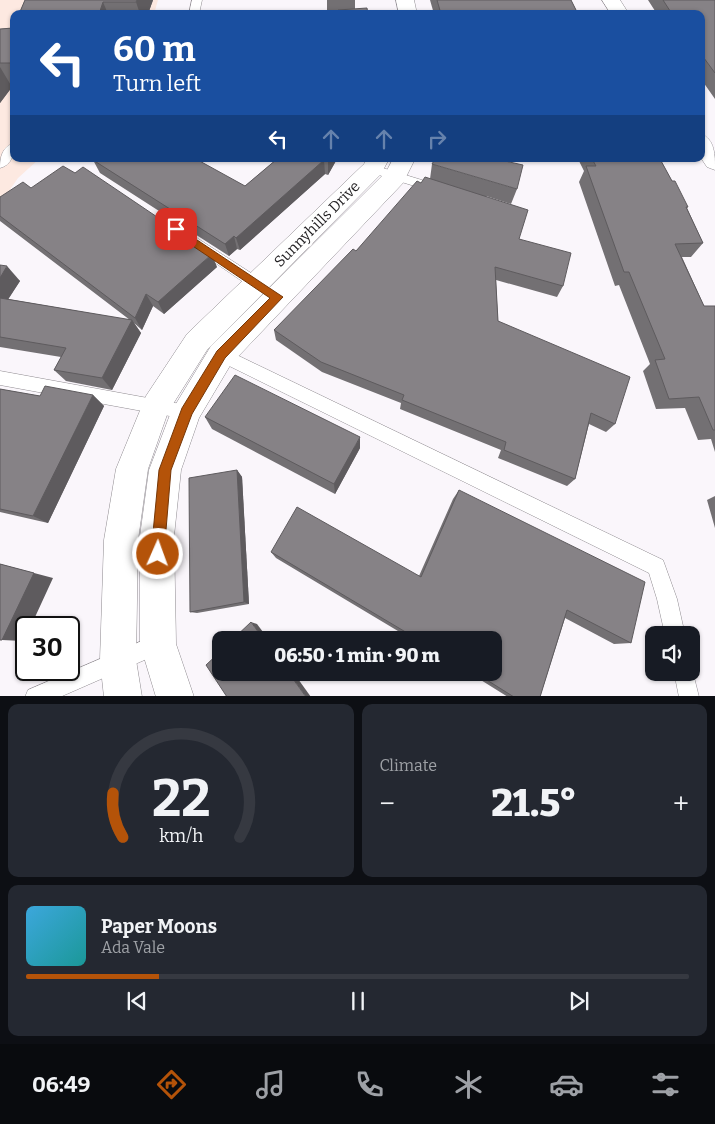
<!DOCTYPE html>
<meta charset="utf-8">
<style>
:root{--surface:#171b24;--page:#242831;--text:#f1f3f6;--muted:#9ea1a6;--line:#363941;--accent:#b45309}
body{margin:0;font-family:Bitter,serif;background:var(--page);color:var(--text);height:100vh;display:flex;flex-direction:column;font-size:19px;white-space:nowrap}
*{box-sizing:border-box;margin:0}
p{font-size:16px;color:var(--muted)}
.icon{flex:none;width:28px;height:28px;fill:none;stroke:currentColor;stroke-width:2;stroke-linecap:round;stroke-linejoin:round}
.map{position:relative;height:696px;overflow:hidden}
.details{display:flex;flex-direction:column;gap:8px;padding:8px;background:#0d0f14;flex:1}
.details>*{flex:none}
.banner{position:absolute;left:10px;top:10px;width:695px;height:152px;border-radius:10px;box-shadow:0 1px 4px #0004;background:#1a4fa0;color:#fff;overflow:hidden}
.fabs{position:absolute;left:645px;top:626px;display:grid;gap:10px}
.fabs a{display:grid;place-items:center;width:55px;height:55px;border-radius:10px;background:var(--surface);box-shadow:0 1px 4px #0004;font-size:25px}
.speed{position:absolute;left:15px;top:616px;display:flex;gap:10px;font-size:25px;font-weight:700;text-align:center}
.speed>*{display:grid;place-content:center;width:65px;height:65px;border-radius:50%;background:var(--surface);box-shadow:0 1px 4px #0004;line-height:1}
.speed .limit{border:2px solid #111;border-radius:8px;background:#fff;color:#111}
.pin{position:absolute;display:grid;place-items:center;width:42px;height:42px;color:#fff;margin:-21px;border-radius:10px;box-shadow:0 2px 8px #0006}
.me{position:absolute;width:55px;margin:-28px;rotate:2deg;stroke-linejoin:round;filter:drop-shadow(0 0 4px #0008)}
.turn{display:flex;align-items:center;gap:18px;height:105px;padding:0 20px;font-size:22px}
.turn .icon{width:65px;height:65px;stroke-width:2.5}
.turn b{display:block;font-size:35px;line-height:42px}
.lanes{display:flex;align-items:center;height:48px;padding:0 20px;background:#0003;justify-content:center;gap:25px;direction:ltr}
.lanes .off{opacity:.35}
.big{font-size:38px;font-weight:800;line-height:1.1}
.details .tile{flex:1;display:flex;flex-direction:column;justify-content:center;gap:8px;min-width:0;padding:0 18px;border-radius:10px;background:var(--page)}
.details .dial{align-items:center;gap:0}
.dial svg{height:130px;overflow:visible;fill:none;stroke:var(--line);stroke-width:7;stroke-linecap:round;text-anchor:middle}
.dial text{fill:var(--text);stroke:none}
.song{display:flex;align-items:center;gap:15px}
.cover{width:60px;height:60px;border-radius:8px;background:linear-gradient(135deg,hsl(200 70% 55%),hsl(180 70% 35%))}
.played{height:5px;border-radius:2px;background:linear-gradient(90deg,var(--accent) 20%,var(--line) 20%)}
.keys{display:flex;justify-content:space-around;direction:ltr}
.heat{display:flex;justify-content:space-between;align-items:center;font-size:28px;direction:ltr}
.details .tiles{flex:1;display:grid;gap:8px;grid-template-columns:1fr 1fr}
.tile:last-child{grid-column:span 2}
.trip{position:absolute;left:212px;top:631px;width:290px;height:50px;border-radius:10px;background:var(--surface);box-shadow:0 1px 4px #0004;font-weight:800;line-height:50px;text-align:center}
.dock{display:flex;height:80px;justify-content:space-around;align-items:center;background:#090b0e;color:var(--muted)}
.dock .icon{width:35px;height:35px}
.dock .selected{color:var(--accent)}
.dock b{font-size:22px;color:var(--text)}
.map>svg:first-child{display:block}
.commercial{fill:#fde9e1}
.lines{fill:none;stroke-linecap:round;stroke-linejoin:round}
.service-casing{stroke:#8f8b90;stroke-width:1}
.minor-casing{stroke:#8f8b90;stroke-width:1}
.service{fill:#fff;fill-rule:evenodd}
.minor{fill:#fff;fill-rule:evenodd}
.wall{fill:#737073}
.shaded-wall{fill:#5e5b5e}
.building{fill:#868286;stroke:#5e5b5e}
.route{fill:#b45309;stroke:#753606}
.labels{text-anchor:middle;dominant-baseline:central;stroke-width:5;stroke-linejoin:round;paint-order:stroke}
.street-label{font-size:15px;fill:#211f21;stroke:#fff}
</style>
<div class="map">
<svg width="715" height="697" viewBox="0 0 715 697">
<rect width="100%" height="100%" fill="#faf6fb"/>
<!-- commercial -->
<path class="commercial" d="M0,0h158l-4,14h-140v145h25l-21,19 -18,26z"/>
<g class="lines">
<!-- service casing -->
<g class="service-casing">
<g id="service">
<path d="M192,0h10l-3,14h-10z"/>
<path d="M14,143c0,11 -2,22 -14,25 0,-11 2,-21 14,-25z"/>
<path d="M373,165l65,20 2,3 -6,4 -65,-20 -2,-3 2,-3z"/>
<path d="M197,238l71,46 2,4 -2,4h-10l-66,-45 -2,-4 2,-4z"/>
<path d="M216,345l447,215 14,39 8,36h-20l-8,-36 -8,-26 -438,-216 -3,-5 3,-5z"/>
<path d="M0,371l186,34 6,2 2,5 -2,5 -6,2 -186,-34z"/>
<path d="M158,634l7,3 3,7 -3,7 -105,46h-35l3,-7z"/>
<path d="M691,665l8,32h-20l-5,-25h17z"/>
</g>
</g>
<!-- minor casing -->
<g class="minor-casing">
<g id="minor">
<path d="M396,0h18l3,14h-18z"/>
<path d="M602,0h18l9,14h-18z"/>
<path d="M701,134c14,5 14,21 14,36l-8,-3 -6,-9z"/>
<path d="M367,159h22l-8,15 -174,176 -39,62 -20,57 -10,71 -2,120 6,37h-38l-4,-37 4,-120 12,-71 30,-73 41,-62 177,-170z"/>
<path d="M393,159h22l-12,24 -172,181 -32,54 -18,52 -7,66 2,108 18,53h-38l-16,-53v-108l9,-66 22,-58 40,-66 175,-174z"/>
</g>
</g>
<!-- service -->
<use href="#service" class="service"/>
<!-- minor -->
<use href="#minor" class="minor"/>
</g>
<!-- wall -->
<g class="wall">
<path d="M25,0h128l-5,14h-129z"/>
<path d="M327,0h28v9l13,5h-30v-3h-11z"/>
<path d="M430,0h141l7,14h-144z"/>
<path d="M648,0h67v99l-14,-20v-65h-44z"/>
<path d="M14,26v61h-2l-12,16v-74l13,-1z"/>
<path d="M277,159h60l-9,16 -3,-1 -85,76 -3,-1 -8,7 -129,-83 -7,-13 152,26z"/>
<path d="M578,159h82l12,22 16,26 -1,1 16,35 -12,14h-9l22,49h11v146l-4,-13 -13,1 -13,-32 -29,1 -13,-38 7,-7 -31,-79 -4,1 -36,-104 5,-11z"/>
<path d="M432,164l85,25 -6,15 -25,-8 33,43 44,47 -6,11 -61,-17 2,41 117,103 -9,8 -17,-8 -14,55 -8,7 -69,-28 3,-8 -101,-41 1,-6 -79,-31 -46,-32 -2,-10 82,-79 65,-68 9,-4z"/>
<path d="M0,197l217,70 -53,47 -11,-8 -11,24 -8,-7 7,10 -29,57 -46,-9 -12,-11 7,-13 -61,-10v-82l20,16 -12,18 122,21 -130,-99z"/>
<path d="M0,389l40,7 53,-1 11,11 -56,117 -48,-11z"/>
<path d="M205,417l155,31 -25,46 -123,-65z"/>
<path d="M237,470l5,7 7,127 -52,9 -7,-1z"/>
<path d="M459,490l172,153 -17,1 -49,-26 -25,79h-32l-40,-25h26v-32h-81l-137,-82 -5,-6 148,24 34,-77z"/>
<path d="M715,496v32l-8,-28z"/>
</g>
<!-- shaded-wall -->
<g class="shaded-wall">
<path d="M137,0h16l-5,14h-8l-4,-12z"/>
<path d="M103,2l5,12h-9z"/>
<path d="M0,67l12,20 -12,16z"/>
<path d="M329,159h8l-9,16v-14z"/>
<path d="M324,160l1,14 -85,76 -4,-12z"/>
<path d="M234,236l3,13 -8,7 -4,-12z"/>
<path d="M212,254l5,13 -53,47 -6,-12z"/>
<path d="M7,266l13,15 -18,28 -2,-2v-29z"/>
<path d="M146,294l7,12 -11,24 -7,-12z"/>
<path d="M132,320l9,13 -29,57 -10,-12z"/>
<path d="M93,395l11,11 -56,117 -15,-7z"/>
<path d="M360,437v11l-25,46 -1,-10z"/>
<path d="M237,470l5,7 7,127 -5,-2z"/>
<path d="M0,564l53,14 -23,50h-4v7l-3,6 -21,-1z"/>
<path d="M251,622l6,2 12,16h-5z"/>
<path d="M288,672h5l18,25h-5z"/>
</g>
<!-- building -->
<g class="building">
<path d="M25,0h112l-1,2h-33l-4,12h-80z"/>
<path d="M437,0h134l7,14h-137z"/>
<path d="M663,0h52v73l-14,-19v-40h-29z"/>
<path d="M367,8l1,6h-30v-4z"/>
<path d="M14,26v37h-14v-34l13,-1z"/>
<path d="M94,159h102l49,27 32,-27h52l-1,2 -4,-1 -88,78 -2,-2 -9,8 -132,-84z"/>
<path d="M435,159h61l27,6 -6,24 -85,-25z"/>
<path d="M592,159h68l12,22h3l13,26h-2l17,36 -28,1 29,62h11v124h-2l-14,-33 -30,2 -14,-39 10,-1 -36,-87h-5l-38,-106h10z"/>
<path d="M63,166l12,7 8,-6 129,87 -54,48 -12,-8 -11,24 -135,-102v-19l23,-15 8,6z"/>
<path d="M425,177l103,33 -9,29 52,14 -8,33 -68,-19 3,54 132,56 -15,47 -24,-11 -16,66 -71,-29 2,-8 -104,-42 2,-5 -83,-33 -47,-32 79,-81 3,2 61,-70 4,2z"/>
<path d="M0,265l7,1 -7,12z"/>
<path d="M0,298l132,22 -30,58 -48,-8 12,-22 -66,-11z"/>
<path d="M235,375l125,62 -26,47 -129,-67z"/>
<path d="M45,386l48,9 -60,121 -33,-7v-120l40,7z"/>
<path d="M237,470l7,132 -54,10 -1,-134z"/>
<path d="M459,490l186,92 -14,61 -64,-33 -27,87h-26l-40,-25h20v-32h-75l-148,-88 26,-45 124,70z"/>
<path d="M0,564l34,9 -32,67h-2z"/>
<path d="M251,622l13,18h-32z"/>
<path d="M221,651v21h67l18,25h-79l-21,-32z"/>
</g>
<!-- route -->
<path class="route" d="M176,226l107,71 -58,61 -33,56 -21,56 -7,84 -2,5 -4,2 -5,-2 -2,-5 8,-84 23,-62 35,-57 53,-53 -98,-66 -1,-3z"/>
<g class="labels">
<!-- street labels -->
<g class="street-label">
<text transform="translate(317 224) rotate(-45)">Sunnyhills Drive</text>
</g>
</g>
</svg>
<div class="fabs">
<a><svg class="icon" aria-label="sound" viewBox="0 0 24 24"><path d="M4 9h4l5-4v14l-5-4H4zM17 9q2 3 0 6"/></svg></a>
</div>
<div class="speed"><div class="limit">30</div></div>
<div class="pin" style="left:176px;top:229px;background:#d93025"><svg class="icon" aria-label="arrive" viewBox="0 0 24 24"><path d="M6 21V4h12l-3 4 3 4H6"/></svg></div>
<svg class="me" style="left:158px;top:554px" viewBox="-20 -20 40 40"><circle r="17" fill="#b45309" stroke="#fff" stroke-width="3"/><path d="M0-11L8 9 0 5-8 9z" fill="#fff"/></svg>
<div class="trip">06:50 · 1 min · 90 m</div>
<div class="banner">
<div class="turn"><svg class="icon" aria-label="left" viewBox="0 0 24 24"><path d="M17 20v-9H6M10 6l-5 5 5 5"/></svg><div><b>60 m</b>Turn left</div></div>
<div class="lanes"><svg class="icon" aria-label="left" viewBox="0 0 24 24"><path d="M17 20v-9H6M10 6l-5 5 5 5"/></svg><svg class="icon off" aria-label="ahead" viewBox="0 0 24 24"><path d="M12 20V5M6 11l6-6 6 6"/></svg><svg class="icon off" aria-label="ahead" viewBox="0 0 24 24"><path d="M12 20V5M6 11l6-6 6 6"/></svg><svg class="icon off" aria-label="right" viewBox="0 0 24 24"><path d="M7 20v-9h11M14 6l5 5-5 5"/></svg></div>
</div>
</div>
<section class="details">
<div class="tiles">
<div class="tile dial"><svg viewBox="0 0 100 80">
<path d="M14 69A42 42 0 1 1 86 69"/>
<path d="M14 69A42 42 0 0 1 8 42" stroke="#b45309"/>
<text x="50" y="56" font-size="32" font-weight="700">22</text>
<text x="50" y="72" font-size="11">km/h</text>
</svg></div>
<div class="tile"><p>Climate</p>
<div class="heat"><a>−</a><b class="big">21.5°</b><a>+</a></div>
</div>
<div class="tile">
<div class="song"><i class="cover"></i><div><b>Paper Moons</b><p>Ada Vale</p></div></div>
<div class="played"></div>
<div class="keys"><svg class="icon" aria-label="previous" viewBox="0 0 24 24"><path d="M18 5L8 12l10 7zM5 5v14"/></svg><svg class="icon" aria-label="pause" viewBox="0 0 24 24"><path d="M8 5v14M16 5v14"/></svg><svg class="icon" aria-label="next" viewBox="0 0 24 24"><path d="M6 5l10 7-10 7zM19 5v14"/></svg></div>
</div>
</div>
</section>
<nav class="dock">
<b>06:49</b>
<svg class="icon selected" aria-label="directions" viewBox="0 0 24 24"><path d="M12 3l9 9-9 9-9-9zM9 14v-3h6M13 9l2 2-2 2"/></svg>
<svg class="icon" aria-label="music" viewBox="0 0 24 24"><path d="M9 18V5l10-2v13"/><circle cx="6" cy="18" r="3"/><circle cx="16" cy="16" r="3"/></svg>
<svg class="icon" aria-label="phone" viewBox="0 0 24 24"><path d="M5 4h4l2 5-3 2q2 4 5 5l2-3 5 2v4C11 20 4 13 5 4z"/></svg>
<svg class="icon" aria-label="climate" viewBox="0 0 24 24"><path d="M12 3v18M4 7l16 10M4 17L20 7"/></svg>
<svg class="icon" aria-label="car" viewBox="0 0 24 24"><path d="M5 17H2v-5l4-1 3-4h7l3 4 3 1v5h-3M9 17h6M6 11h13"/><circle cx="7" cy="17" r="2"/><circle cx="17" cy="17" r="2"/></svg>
<svg class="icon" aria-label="filters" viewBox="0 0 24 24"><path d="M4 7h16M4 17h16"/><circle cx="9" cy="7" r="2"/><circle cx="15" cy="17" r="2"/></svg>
</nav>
